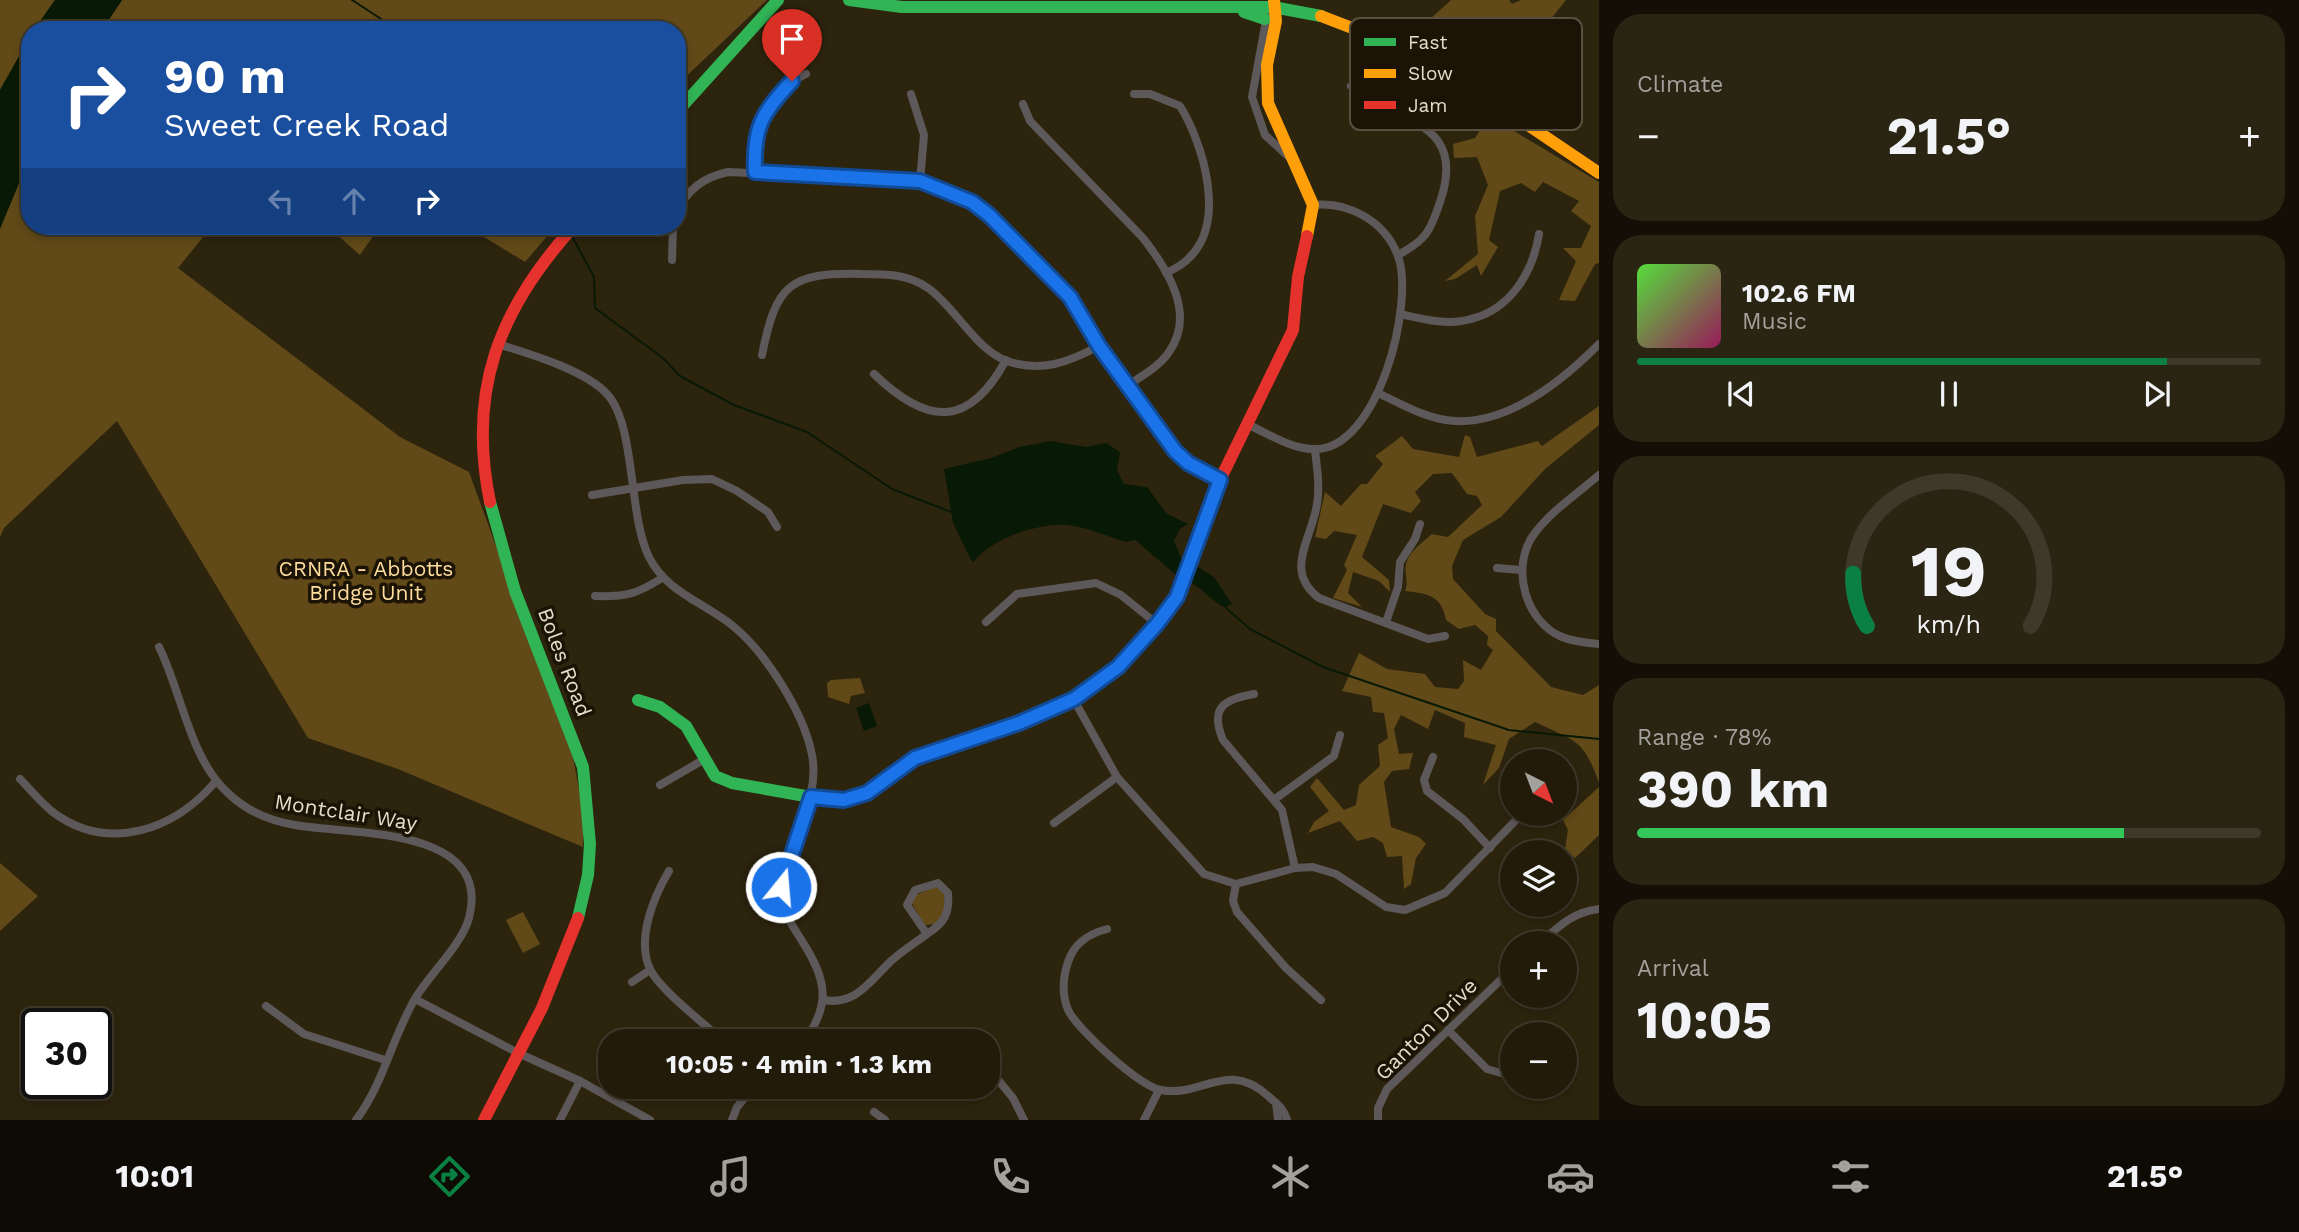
<!DOCTYPE html>
<meta charset="utf-8">
<style>
:root{--surface:#221b0a;--page:#2a2413;--text:#f1f3f6;--muted:#a2a19c;--line:#3f392b;--accent:#0b8043}
body{margin:0;font-family:"Work Sans",sans-serif;background:var(--page);color:var(--text);height:100vh;display:flex;flex-direction:column;font-size:26px;white-space:nowrap}
*{box-sizing:border-box;margin:0}
p{font-size:23px;color:var(--muted)}
.icon{flex:none;width:38px;height:38px;fill:none;stroke:currentColor;stroke-width:2;stroke-linecap:round;stroke-linejoin:round}
.map{position:relative;flex:1;overflow:hidden}
.side{display:flex;flex-direction:column;gap:14px;padding:14px;background:#130f06;width:700px}
.side>*{flex:none}
.banner{position:absolute;left:21px;top:21px;width:665px;height:214px;border-radius:28px;box-shadow:0 4px 10px #0003,0 0 0 2px var(--line);background:#1a4fa0;color:#fff;overflow:hidden}
.needle{width:46px;rotate:138deg}
.buttons{position:absolute;left:1500px;top:749px;display:grid;gap:14px}
.buttons a{display:grid;place-items:center;width:77px;height:77px;border-radius:50%;background:var(--surface);box-shadow:0 4px 10px #0003,0 0 0 2px var(--line);font-size:35px}
.speed{position:absolute;left:21px;top:1008px;display:flex;gap:14px;font-size:35px;font-weight:700;text-align:center}
.speed>*{display:grid;place-content:center;width:91px;height:91px;border-radius:50%;background:var(--surface);box-shadow:0 4px 10px #0003,0 0 0 2px var(--line);line-height:1}
.speed .limit{border:4px solid #111;border-radius:10px;background:#fff;color:#111}
.pin{position:absolute;display:grid;place-items:center;width:60px;height:60px;color:#fff;margin:-72px -30px;border-radius:50% 50% 50% 0;rotate:-45deg;box-shadow:0 0 7px #0007}
.pin .icon{rotate:45deg}
.me{position:absolute;width:77px;margin:-38px;rotate:17deg;stroke-linejoin:round;filter:drop-shadow(0 0 5px #0008)}
.turn{display:flex;align-items:center;gap:24px;height:147px;padding:0 28px;font-size:32px}
.turn .icon{width:91px;height:91px;stroke-width:2.5}
.turn b{display:block;font-size:49px;line-height:60px}
.lanes{display:flex;align-items:center;height:66px;padding:0 28px;background:#0003;justify-content:center;gap:35px;direction:ltr}
.lanes .off{opacity:.35}
.big{font-size:52px;font-weight:700;line-height:1.1}
.side .card{flex:1;display:flex;flex-direction:column;justify-content:center;gap:10px;min-width:0;padding:0 24px;border-radius:28px;background:var(--page)}
.side .dial{align-items:center;gap:0}
.dial svg{height:182px;overflow:visible;fill:none;stroke:var(--line);stroke-width:7;stroke-linecap:round;text-anchor:middle}
.dial text{fill:var(--text);stroke:none}
.song{display:flex;align-items:center;gap:21px}
.cover{width:84px;height:84px;border-radius:10px;background:linear-gradient(135deg,hsl(110 70% 55%),hsl(330 70% 35%))}
.played{height:7px;border-radius:4px;background:linear-gradient(90deg,var(--accent) 85%,var(--line) 85%)}
.keys{display:flex;justify-content:space-around;direction:ltr}
.heat{display:flex;justify-content:space-between;align-items:center;font-size:38px;direction:ltr}
.charge{height:10px;border-radius:5px;background:linear-gradient(90deg,#34c759 78%,var(--line) 0)}
.trip{position:absolute;left:598px;top:1029px;width:402px;height:70px;border-radius:28px;background:var(--surface);box-shadow:0 4px 10px #0003,0 0 0 2px var(--line);font-weight:700;line-height:70px;text-align:center}
.dock{display:flex;height:112px;justify-content:space-around;align-items:center;background:#0e0b04;color:var(--muted)}
.dock .icon{width:49px;height:49px}
.dock .active{color:var(--accent)}
.dock b{font-size:32px;color:var(--text)}
main{display:flex;flex:1;min-height:0}
.map>svg:first-child{display:block}
.green{fill:#614a18}
.water{fill:#081905}
.lines{fill:none;stroke-linecap:round;stroke-linejoin:round}
.stream{stroke:#081905;stroke-width:2}
.street{stroke:#5d5859;stroke-width:8}
.fast{stroke:#30b455;stroke-width:12}
.slow{stroke:#ff9f0a;stroke-width:12}
.jam{stroke:#e5322d;stroke-width:12}
.route-casing{stroke:#114b97;stroke-width:18}
.route{stroke:#1a73e8;stroke-width:12}
.labels{text-anchor:middle;dominant-baseline:central;stroke-width:7;stroke-linejoin:round;paint-order:stroke}
.park-label{font-size:21px;fill:#fedd9d;stroke:#1b1305}
.street-label{font-size:21px;fill:#e6dcc8;stroke:#1b1305}
.key{fill:#1b1305;stroke:#584f40;stroke-width:2}
.key-label{font-size:19px;fill:#e6dcc8}
</style>
<main>
<div class="map">
<svg width="1599" height="1120" viewBox="0 0 1599 1120">
<rect width="100%" height="100%" fill="#2d240e"/>
<!-- green -->
<g class="green">
<path d="M0,0h55l-21,30h-4v7l-30,53z"/>
<path d="M122,0h645l-90,85v-55h-575z"/>
<path d="M1451,0h58l3,4 9,-4h45l-20,25c7,21 10,38 8,60h-10v9l-5,7 -17,-13 -3,5h-9l-60,-31 -10,-10 -8,2 -25,-14z"/>
<path d="M1489,116l110,66v81l-4,1 -20,37 -16,-1 17,-39 -13,-13h18l10,-22 -20,-15 8,-10 -36,-19 -8,10 -14,-9 -21,8 -11,49 9,7 -17,29 -4,-11 -22,14 -10,2 33,-27 -3,-38 13,-31 -11,-28 -23,1 -1,-14 22,-6z"/>
<path d="M30,154v72h182l-34,42 222,169 69,35 104,285 10,54v36l-185,-78 -90,-31 -191,-317 -113,107 -4,9v-328z"/>
<path d="M327,226h53l-20,29z"/>
<path d="M466,226h90l-31,36z"/>
<path d="M1599,406v19l-54,44 -44,48 -38,23 -11,26 1,13 32,35 11,5v12l55,56 32,8 16,-10v98c-15,-44 -24,-42 -64,-61l-26,17 -10,29 -16,17 13,-40 -32,-8 1,-14 -30,-13 -7,19 -27,-14 -7,14 5,25 14,-1 -4,16 -17,2 -8,11 7,45 28,10 7,7 -10,14 -5,26 -7,5 -2,-33 -15,1 -4,-14 -10,-6 -16,4 -17,-20 -32,12 6,-11 15,-11 -19,-24 7,-9 27,32 12,-5 3,-20 21,-19 -2,-21 10,-7 -4,-25 -11,-1 -2,-15 -29,-6 17,-38 28,16 38,5 10,13 23,2 6,-8 -1,-21 18,10 12,-20 -6,-5 1,-9 -13,-11 -16,4 -13,-9c-5,-25 -17,-26 -41,-29 4,-10 -1,-18 1,-27 3,-13 17,-22 26,-30l16,3 34,-32 -5,-9 -10,-2 -15,-21 -19,1 -18,18 6,9 -10,12 -28,-9 -21,53 27,23 1,12 -11,-11 -26,-9 -5,21 14,14 -29,-9 14,-28 -3,-5 13,-30 -23,-4 -8,8 -11,-2 10,-45 16,14 20,-22h6l16,-20 -8,-8 27,-20 11,13 46,8 6,-22 5,2 7,20 61,-16 4,5z"/>
<path d="M860,678l5,15 -14,3 -2,8 -21,-7 -1,-14 4,-3z"/>
<path d="M1599,787v48l-24,23 -10,-9 3,-19 -5,-10z"/>
<path d="M0,863l38,33 -38,35z"/>
<path d="M936,887l8,4 1,21 -9,12 -11,1 -14,-23 4,-7z"/>
<path d="M523,912l17,32 -17,9 -17,-33z"/>
</g>
<!-- water -->
<g class="water">
<path d="M55,0h67l-20,30h-68z"/>
<path d="M30,37v120l-30,72v-139z"/>
<path d="M1051,441l35,6 20,-4 14,9 -3,18 7,14 23,3 19,26 22,11 -8,5 -6,12 8,19 -6,15 -41,-35 -9,2c-19,-6 -38,-14 -58,-17 -29,-3 -78,14 -94,37l-3,-2 -18,-37 -9,-54 47,-11 28,-11z"/>
<path d="M1195,565l19,12 18,27 -7,3c-14,-5 -22,-19 -36,-25z"/>
<path d="M869,703l8,23 -13,5 -8,-23z"/>
</g>
<g class="lines">
<!-- stream -->
<g class="stream">
<path d="M352,0l46,30"/>
<path d="M573,238l21,39 1,31 68,50 17,18 54,29 73,27 85,57 59,23"/>
<path d="M1225,607l25,22 73,38 186,63 90,9"/>
</g>
<!-- street -->
<g class="street">
<path d="M1267,15l-15,82 13,38 25,23"/>
<path d="M1351,86c48,37 117,35 89,116 -10,30 -14,38 -42,53"/>
<path d="M911,94l13,41 -4,46"/>
<path d="M1134,94h16l30,12c23,37 47,116 9,152 -6,7 -15,11 -23,15"/>
<path d="M1023,104l7,17 113,117c25,32 53,76 26,114 -10,15 -28,24 -42,34"/>
<path d="M755,172c-2,-42 11,-79 51,-98"/>
<path d="M677,212c10,-23 27,-35 51,-40l192,9 52,21 17,13 81,82 29,49 76,105 13,12 32,17"/>
<path d="M672,260l1,-34"/>
<path d="M1400,314c22,5 48,12 71,5 40,-10 62,-47 68,-85"/>
<path d="M498,344c32,10 87,26 109,50 29,31 21,121 42,163 17,35 56,46 84,69 33,27 71,87 79,129 11,54 -40,101 -28,153 3,11 12,23 18,33 24,37 30,63 2,100"/>
<path d="M762,355c14,-70 27,-83 100,-81 24,0 46,0 66,14 28,20 47,61 79,73 34,12 62,1 92,-15"/>
<path d="M874,374c54,52 95,54 132,-14"/>
<path d="M1380,394c23,11 49,26 75,27 55,3 108,-41 144,-77"/>
<path d="M1249,425c20,9 42,24 65,24 64,2 101,-146 84,-193 -13,-35 -50,-55 -85,-51"/>
<path d="M1315,450c2,18 5,36 2,54 -5,35 -34,67 2,94l109,41 17,-3"/>
<path d="M1599,475c-22,19 -51,38 -67,62 -21,33 -6,85 30,100 12,5 24,6 37,7"/>
<path d="M592,495l91,-15 29,-1 25,12 31,21 9,15"/>
<path d="M1497,568l24,2"/>
<path d="M595,596c31,1 42,-2 67,-18"/>
<path d="M986,622l31,-28 79,-11 25,12 36,29"/>
<path d="M1386,622l12,-35 2,-25 15,-23 5,-15"/>
<path d="M159,647c23,46 31,113 70,147 18,17 41,27 66,31 54,10 198,0 174,93 -7,26 -38,55 -53,79 -24,40 -32,86 -60,123"/>
<path d="M1254,694c-29,5 -45,13 -31,46l59,70 13,58"/>
<path d="M1074,700l43,77 87,97 32,10 59,-16 18,-1 23,7 50,33 19,3 40,-17 77,-79"/>
<path d="M1433,757l-9,23 3,11 36,28 27,29"/>
<path d="M20,779c11,11 21,24 34,34 55,40 121,17 162,-32"/>
<path d="M660,785l43,-25"/>
<path d="M1275,799l59,-43 6,-21"/>
<path d="M1054,823l63,-46"/>
<path d="M669,871c-15,25 -33,68 -19,98 9,20 55,55 73,72"/>
<path d="M938,883l10,10c2,21 -4,30 -21,41l-20,-29 8,-15z"/>
<path d="M1236,884l-3,17 4,11 49,56 35,32"/>
<path d="M1107,929c-19,5 -33,14 -39,33 -5,15 -6,33 0,48 10,20 71,76 93,80 41,8 66,-31 107,6 9,8 15,11 19,24"/>
<path d="M1540,943c19,-17 33,-31 59,-34"/>
<path d="M632,982l18,-12"/>
<path d="M415,999l103,54 62,28 70,39"/>
<path d="M823,1000c33,6 47,-19 68,-39 11,-10 24,-18 36,-27"/>
<path d="M266,1006l38,28 81,26"/>
<path d="M1448,1030l39,39 25,7"/>
<path d="M989,1069l24,29 11,22"/>
<path d="M1276,1103l2,17"/>
<path d="M874,1112l11,8"/>
<path d="M560,1120l20,-39"/>
<path d="M732,1120l5,-13 17,-20"/>
<path d="M1144,1120l15,-30"/>
<path d="M1378,1120v-12l9,-19 125,-120"/>
</g>
<!-- fast -->
<g class="fast">
<path d="M849,0l53,7h371l48,9"/>
<path d="M1244,12l21,7"/>
<path d="M677,112l101,-112"/>
<path d="M490,502l25,89 68,176 7,77 -2,31 -10,43"/>
<path d="M638,700l22,7 26,19 29,50 17,7 79,14 41,2 15,-6 48,-35 104,-35 55,-23 44,-33 39,-43 20,-28 23,-62"/>
</g>
<!-- slow -->
<g class="slow">
<path d="M1274,0l2,21 -9,44 1,38 45,102 -6,31"/>
<path d="M1321,16l57,22 144,83 77,52"/>
</g>
<!-- jam -->
<g class="jam">
<path d="M490,502c-23,-112 9,-193 84,-276"/>
<path d="M1200,534l20,-54 73,-150 5,-53 9,-41"/>
<path d="M484,1120l58,-112 36,-90"/>
</g>
</g>
<g class="lines">
<!-- route casing -->
<g class="route-casing">
<path id="route" d="M781,887l30,-90 33,3 23,-7 48,-35 104,-35 55,-24 44,-32 39,-43 20,-27 43,-117 -32,-17 -13,-12 -76,-105 -29,-49 -81,-82 -17,-13 -52,-21 -165,-9c-2,-45 7,-59 37,-91"/>
</g>
<!-- route -->
<use href="#route" class="route"/>
</g>
<g class="labels">
<!-- park labels -->
<g class="park-label">
<text x="366" y="568">CRNRA - Abbotts<tspan x="366" dy="24">Bridge Unit</tspan></text>
</g>
<!-- street labels -->
<g class="street-label">
<text transform="translate(565 662) rotate(69)">Boles Road</text>
<text transform="translate(346 812) rotate(9)">Montclair Way</text>
<text transform="translate(1426 1029) rotate(-45)">Ganton Drive</text>
</g>
</g>
<!-- legend -->
<rect x="1350" y="18" width="232" height="112" rx="10" class="key"/>
<rect x="1364" y="38" width="32" height="8" fill="#30b455"/>
<rect x="1364" y="69" width="32" height="9" fill="#ff9f0a"/>
<rect x="1364" y="101" width="32" height="8" fill="#e5322d"/>
<g class="key-label">
<text x="1408" y="49">Fast</text>
<text x="1408" y="80">Slow</text>
<text x="1408" y="112">Jam</text>
</g>
</svg>
<div class="buttons">
<a><svg class="needle" viewBox="-14 -14 28 28"><path d="M0-13l5 13h-10z" fill="#e53935"/><path d="M0 13l5-13h-10z" fill="#a2a19c"/></svg></a>
<a><svg class="icon" aria-label="layers" viewBox="0 0 24 24"><path d="M12 4l9 5-9 5-9-5zM3 14l9 5 9-5"/></svg></a>
<a>+</a>
<a>−</a>
</div>
<div class="speed"><div class="limit">30</div></div>
<div class="pin" style="left:792px;top:81px;background:#d93025"><svg class="icon" aria-label="arrive" viewBox="0 0 24 24"><path d="M6 21V4h12l-3 4 3 4H6"/></svg></div>
<svg class="me" style="left:781px;top:887px" viewBox="-20 -20 40 40"><circle r="17" fill="#1a73e8" stroke="#fff" stroke-width="3"/><path d="M0-11L8 9 0 5-8 9z" fill="#fff"/></svg>
<div class="trip">10:05 · 4 min · 1.3 km</div>
<div class="banner">
<div class="turn"><svg class="icon" aria-label="right" viewBox="0 0 24 24"><path d="M7 20v-9h11M14 6l5 5-5 5"/></svg><div><b>90 m</b>Sweet Creek Road</div></div>
<div class="lanes"><svg class="icon off" aria-label="left" viewBox="0 0 24 24"><path d="M17 20v-9H6M10 6l-5 5 5 5"/></svg><svg class="icon off" aria-label="ahead" viewBox="0 0 24 24"><path d="M12 20V5M6 11l6-6 6 6"/></svg><svg class="icon" aria-label="right" viewBox="0 0 24 24"><path d="M7 20v-9h11M14 6l5 5-5 5"/></svg></div>
</div>
</div>
<section class="side">
<div class="card"><p>Climate</p>
<div class="heat"><a>−</a><b class="big">21.5°</b><a>+</a></div>
</div>
<div class="card">
<div class="song"><i class="cover"></i><div><b>102.6 FM</b><p>Music</p></div></div>
<div class="played"></div>
<div class="keys"><svg class="icon" aria-label="previous" viewBox="0 0 24 24"><path d="M18 5L8 12l10 7zM5 5v14"/></svg><svg class="icon" aria-label="pause" viewBox="0 0 24 24"><path d="M8 5v14M16 5v14"/></svg><svg class="icon" aria-label="next" viewBox="0 0 24 24"><path d="M6 5l10 7-10 7zM19 5v14"/></svg></div>
</div>
<div class="card dial"><svg viewBox="0 0 100 80">
<path d="M14 69A42 42 0 1 1 86 69"/>
<path d="M14 69A42 42 0 0 1 8 46" stroke="#0b8043"/>
<text x="50" y="56" font-size="32" font-weight="700">19</text>
<text x="50" y="72" font-size="11">km/h</text>
</svg></div>
<div class="card"><p>Range · 78%</p><b class="big">390 km</b><div class="charge"></div></div>
<div class="card"><p>Arrival</p><b class="big">10:05</b></div>
</section>
</main>
<nav class="dock">
<b>10:01</b>
<svg class="icon active" aria-label="directions" viewBox="0 0 24 24"><path d="M12 3l9 9-9 9-9-9zM9 14v-3h6M13 9l2 2-2 2"/></svg>
<svg class="icon" aria-label="music" viewBox="0 0 24 24"><path d="M9 18V5l10-2v13"/><circle cx="6" cy="18" r="3"/><circle cx="16" cy="16" r="3"/></svg>
<svg class="icon" aria-label="phone" viewBox="0 0 24 24"><path d="M5 4h4l2 5-3 2q2 4 5 5l2-3 5 2v4C11 20 4 13 5 4z"/></svg>
<svg class="icon" aria-label="climate" viewBox="0 0 24 24"><path d="M12 3v18M4 7l16 10M4 17L20 7"/></svg>
<svg class="icon" aria-label="car" viewBox="0 0 24 24"><path d="M5 17H2v-5l4-1 3-4h7l3 4 3 1v5h-3M9 17h6M6 11h13"/><circle cx="7" cy="17" r="2"/><circle cx="17" cy="17" r="2"/></svg>
<svg class="icon" aria-label="filters" viewBox="0 0 24 24"><path d="M4 7h16M4 17h16"/><circle cx="9" cy="7" r="2"/><circle cx="15" cy="17" r="2"/></svg>
<b>21.5°</b>
</nav>
